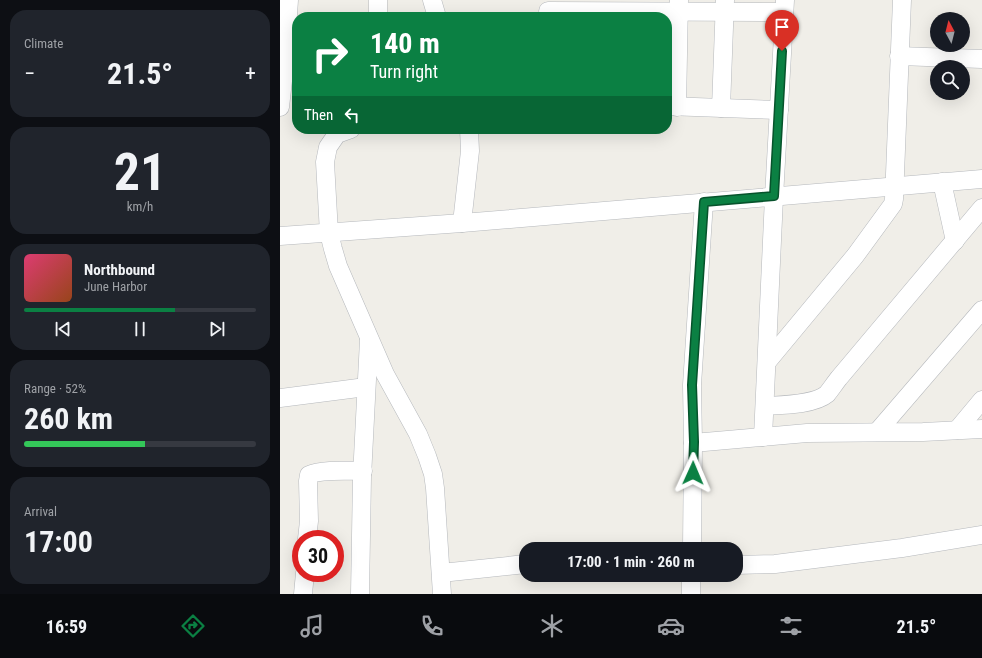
<!DOCTYPE html>
<meta charset="utf-8">
<style>
:root{--surface:#171b24;--page:#20242c;--text:#f1f3f6;--muted:#9ea1a6;--line:#363941;--accent:#0b8043}
body{margin:0;font-family:"Roboto Condensed",sans-serif;background:var(--page);color:var(--text);height:100vh;display:flex;flex-direction:column;font-size:15px;white-space:nowrap}
*{box-sizing:border-box;margin:0}
p{font-size:13px;color:var(--muted)}
.icon{flex:none;width:22px;height:22px;fill:none;stroke:currentColor;stroke-width:2;stroke-linecap:round;stroke-linejoin:round}
.map{position:relative;flex:1;overflow:hidden}
.side{display:flex;flex-direction:column;gap:10px;padding:10px;background:#0d0f14;width:280px}
.side>*{flex:none}
.banner{position:absolute;left:12px;top:12px;width:380px;height:122px;border-radius:16px;box-shadow:0 4px 16px #0002;background:#0b8043;color:#fff;overflow:hidden}
.needle{width:26px;rotate:353deg}
.buttons{position:absolute;left:650px;top:12px;display:grid;gap:8px}
.buttons a{display:grid;place-items:center;width:40px;height:40px;border-radius:50%;background:var(--surface);box-shadow:0 4px 16px #0002;font-size:20px}
.speed{position:absolute;left:12px;top:530px;display:flex;gap:8px;font-size:20px;font-weight:700;text-align:center}
.speed>*{display:grid;place-content:center;width:52px;height:52px;border-radius:50%;background:var(--surface);box-shadow:0 4px 16px #0002;line-height:1}
.speed .limit{border:6px solid #d22;background:#fff;color:#111}
.pin{position:absolute;display:grid;place-items:center;width:34px;height:34px;color:#fff;margin:-41px -17px;border-radius:50% 50% 50% 0;rotate:-45deg;box-shadow:0 0 4px #0007}
.pin .icon{rotate:45deg}
.me{position:absolute;width:44px;margin:-22px;rotate:1deg;stroke-linejoin:round;filter:drop-shadow(0 0 3px #0008)}
.turn{display:flex;align-items:center;gap:14px;height:84px;padding:0 12px;font-size:18px}
.turn .icon{width:52px;height:52px;stroke-width:2.5}
.turn b{display:block;font-size:28px;line-height:34px}
.then{display:flex;align-items:center;height:38px;padding:0 12px;background:#0003;gap:8px;font-size:15px}
.big{font-size:30px;font-weight:700;line-height:1.1}
.side .tile{flex:1;display:flex;flex-direction:column;justify-content:center;gap:6px;min-width:0;padding:0 14px;border-radius:16px;background:var(--page)}
.side .dial{align-items:center;gap:0}
.dial b{font-size:52px;line-height:1}
.song{display:flex;align-items:center;gap:12px}
.cover{width:48px;height:48px;border-radius:6px;background:linear-gradient(135deg,hsl(340 70% 55%),hsl(20 70% 35%))}
.played{height:4px;border-radius:2px;background:linear-gradient(90deg,var(--accent) 65%,var(--line) 65%)}
.keys{display:flex;justify-content:space-around;direction:ltr}
.heat{display:flex;justify-content:space-between;align-items:center;font-size:22px;direction:ltr}
.charge{height:6px;border-radius:3px;background:linear-gradient(90deg,#34c759 52%,var(--line) 0)}
.trip{position:absolute;left:239px;top:542px;width:224px;height:40px;border-radius:16px;background:var(--surface);box-shadow:0 4px 16px #0002;font-weight:700;line-height:40px;text-align:center}
.menu{display:flex;height:64px;justify-content:space-around;align-items:center;background:#090b0e;color:var(--muted)}
.menu .icon{width:28px;height:28px}
.menu .selected{color:var(--accent)}
.menu b{font-size:18px;color:var(--text)}
main{display:flex;flex:1;min-height:0}
.map>svg:first-child{display:block}
.lines{fill:none;stroke-linecap:round;stroke-linejoin:round}
.minor-casing{stroke:#b5b8bc;stroke-width:19}
.minor{stroke:#fff;stroke-width:18}
.route-casing{stroke:#07532c;stroke-width:10}
.route{stroke:#0b8043;stroke-width:7}
</style>
<main>
<section class="side">
<div class="tile"><p>Climate</p>
<div class="heat"><a>−</a><b class="big">21.5°</b><a>+</a></div>
</div>
<div class="tile dial"><b>21</b><p>km/h</p></div>
<div class="tile">
<div class="song"><i class="cover"></i><div><b>Northbound</b><p>June Harbor</p></div></div>
<div class="played"></div>
<div class="keys"><svg class="icon" aria-label="previous" viewBox="0 0 24 24"><path d="M18 5L8 12l10 7zM5 5v14"/></svg><svg class="icon" aria-label="pause" viewBox="0 0 24 24"><path d="M8 5v14M16 5v14"/></svg><svg class="icon" aria-label="next" viewBox="0 0 24 24"><path d="M6 5l10 7-10 7zM19 5v14"/></svg></div>
</div>
<div class="tile"><p>Range · 52%</p><b class="big">260 km</b><div class="charge"></div></div>
<div class="tile"><p>Arrival</p><b class="big">17:00</b></div>
</section>
<div class="map">
<svg width="702" height="594" viewBox="0 0 702 594">
<rect width="100%" height="100%" fill="#f0eee8"/>
<g class="lines">
<!-- minor casing -->
<g class="minor-casing">
<g id="minor">
<path d="M98,0v17"/>
<path d="M152,0l5,17"/>
<path d="M268,11l236,1"/>
<path d="M619,56l83,3"/>
<path d="M387,106l112,4"/>
<path d="M0,107l4,-35 5,-72"/>
<path d="M397,107l2,-107"/>
<path d="M441,108l4,-108"/>
<path d="M71,129l-14,5 -9,13 -3,15 4,71 4,16 5,17 47,108 33,60 9,22 6,18 2,14 7,106"/>
<path d="M662,182l13,59"/>
<path d="M182,223l8,-72 -1,-22"/>
<path d="M0,236l182,-13 520,-44"/>
<path d="M487,362l88,-106 38,-52 1,-5 8,-199"/>
<path d="M0,398l86,-11"/>
<path d="M485,406c16,-1 49,-1 62,-12 4,-5 8,-11 12,-16l143,-170"/>
<path d="M677,430l25,-30"/>
<path d="M597,432l105,-122"/>
<path d="M483,437l11,-240 11,-197"/>
<path d="M413,443l114,-10 116,-1 59,-3"/>
<path d="M27,539l2,-18 -1,-40 1,-6c12,-6 40,-4 54,-4"/>
<path d="M412,549l1,-106 -1,-58 12,-183"/>
<path d="M456,565l39,-1 127,-16 80,-13"/>
<path d="M161,573l85,-9"/>
<path d="M23,594l2,-21"/>
<path d="M80,594l2,-117 7,-137"/>
<path d="M411,594v-19"/>
</g>
</g>
<!-- minor -->
<use href="#minor" class="minor"/>
</g>
<g class="lines">
<!-- route casing -->
<g class="route-casing">
<path id="route" d="M413,473l1,-31 -2,-57 12,-183 70,-6 8,-145"/>
</g>
<!-- route -->
<use href="#route" class="route"/>
</g>
</svg>
<div class="buttons">
<a><svg class="needle" viewBox="-14 -14 28 28"><path d="M0-13l5 13h-10z" fill="#e53935"/><path d="M0 13l5-13h-10z" fill="#9ea1a6"/></svg></a>
<a><svg class="icon" aria-label="search" viewBox="0 0 24 24"><circle cx="10" cy="10" r="6"/><path d="M15 15l6 6"/></svg></a>
</div>
<div class="speed"><div class="limit">30</div></div>
<div class="pin" style="left:502px;top:51px;background:#d93025"><svg class="icon" aria-label="arrive" viewBox="0 0 24 24"><path d="M6 21V4h12l-3 4 3 4H6"/></svg></div>
<svg class="me" style="left:413px;top:473px" viewBox="-20 -20 40 40"><path d="M0-17L14 15 0 8-14 15z" fill="#0b8043" stroke="#fff" stroke-width="4"/></svg>
<div class="trip">17:00 · 1 min · 260 m</div>
<div class="banner">
<div class="turn"><svg class="icon" aria-label="right" viewBox="0 0 24 24"><path d="M7 20v-9h11M14 6l5 5-5 5"/></svg><div><b>140 m</b>Turn right</div></div>
<div class="then">Then<svg class="icon" aria-label="left" viewBox="0 0 24 24"><path d="M17 20v-9H6M10 6l-5 5 5 5"/></svg></div>
</div>
</div>
</main>
<nav class="menu">
<b>16:59</b>
<svg class="icon selected" aria-label="directions" viewBox="0 0 24 24"><path d="M12 3l9 9-9 9-9-9zM9 14v-3h6M13 9l2 2-2 2"/></svg>
<svg class="icon" aria-label="music" viewBox="0 0 24 24"><path d="M9 18V5l10-2v13"/><circle cx="6" cy="18" r="3"/><circle cx="16" cy="16" r="3"/></svg>
<svg class="icon" aria-label="phone" viewBox="0 0 24 24"><path d="M5 4h4l2 5-3 2q2 4 5 5l2-3 5 2v4C11 20 4 13 5 4z"/></svg>
<svg class="icon" aria-label="climate" viewBox="0 0 24 24"><path d="M12 3v18M4 7l16 10M4 17L20 7"/></svg>
<svg class="icon" aria-label="car" viewBox="0 0 24 24"><path d="M5 17H2v-5l4-1 3-4h7l3 4 3 1v5h-3M9 17h6M6 11h13"/><circle cx="7" cy="17" r="2"/><circle cx="17" cy="17" r="2"/></svg>
<svg class="icon" aria-label="filters" viewBox="0 0 24 24"><path d="M4 7h16M4 17h16"/><circle cx="9" cy="7" r="2"/><circle cx="15" cy="17" r="2"/></svg>
<b>21.5°</b>
</nav>
